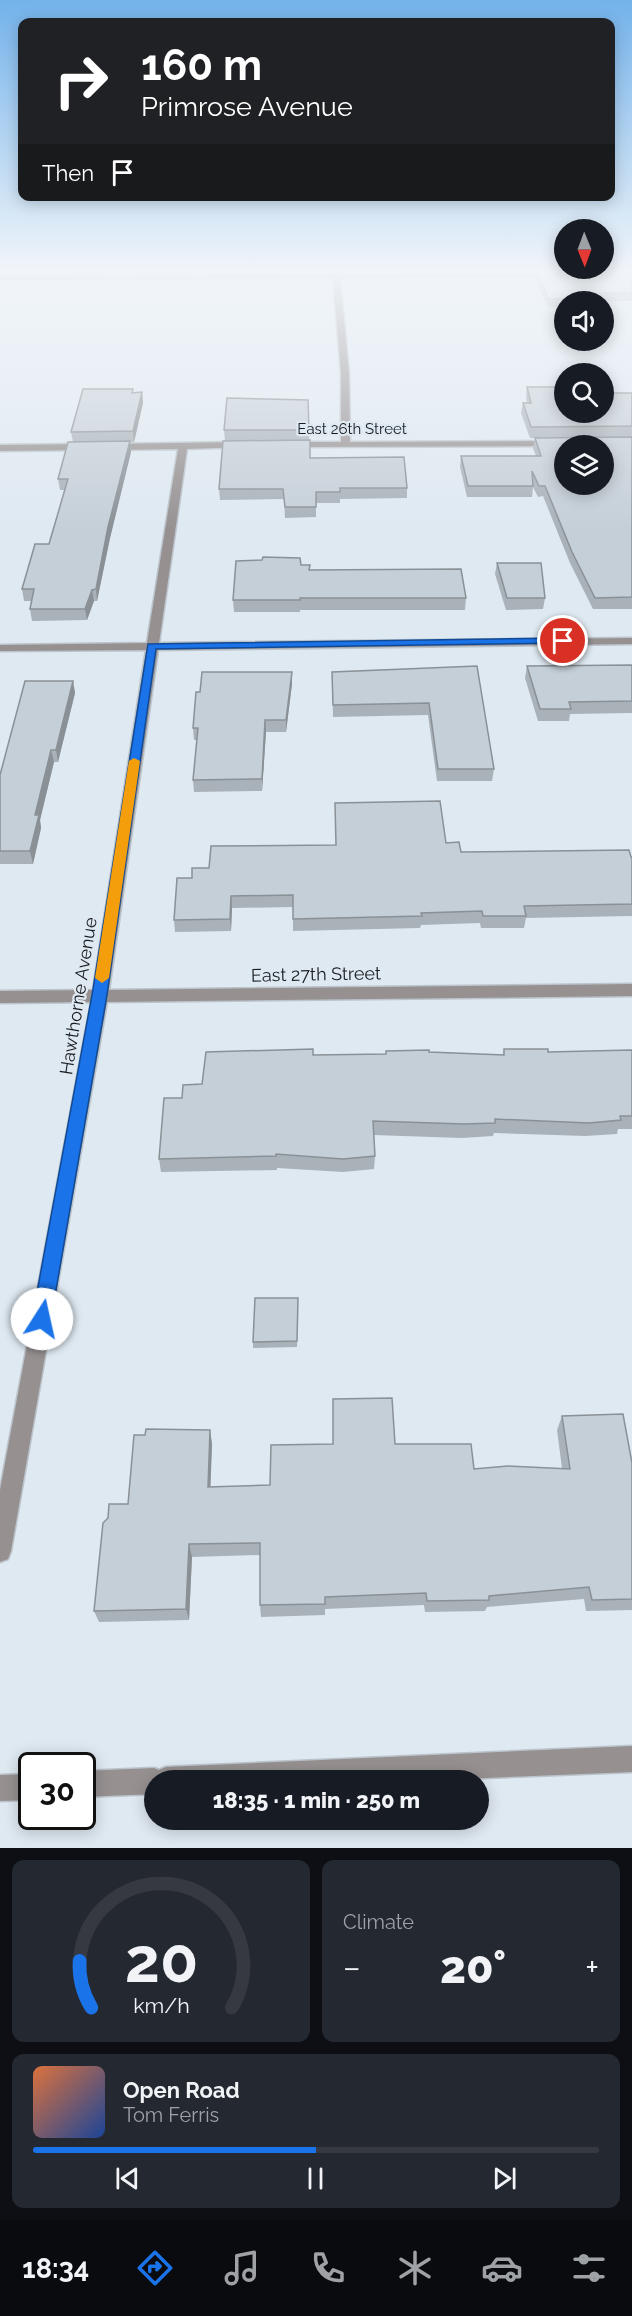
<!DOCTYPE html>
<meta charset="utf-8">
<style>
:root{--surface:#171b24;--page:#242831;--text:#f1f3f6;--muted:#9ea1a6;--line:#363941;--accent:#1a73e8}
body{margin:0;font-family:Raleway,sans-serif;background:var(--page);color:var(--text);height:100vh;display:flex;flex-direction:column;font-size:22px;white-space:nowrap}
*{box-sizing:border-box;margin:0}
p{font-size:20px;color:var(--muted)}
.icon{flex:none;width:33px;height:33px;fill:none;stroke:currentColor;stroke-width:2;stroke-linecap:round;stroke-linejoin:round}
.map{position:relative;height:1848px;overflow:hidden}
.panel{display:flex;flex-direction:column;gap:12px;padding:12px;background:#0d0f14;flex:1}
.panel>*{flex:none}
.top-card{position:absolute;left:18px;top:18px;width:597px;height:183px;border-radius:12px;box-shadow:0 3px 15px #0003;background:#202124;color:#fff;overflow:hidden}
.needle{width:39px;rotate:179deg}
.controls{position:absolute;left:554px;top:219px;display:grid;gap:12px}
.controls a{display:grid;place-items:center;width:60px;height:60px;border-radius:50%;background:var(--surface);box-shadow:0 3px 15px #0003;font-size:30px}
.speed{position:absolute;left:18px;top:1752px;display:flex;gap:12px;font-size:30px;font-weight:700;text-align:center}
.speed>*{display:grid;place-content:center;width:78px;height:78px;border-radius:50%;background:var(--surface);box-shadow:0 3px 15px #0003;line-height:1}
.speed .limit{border:3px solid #111;border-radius:9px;background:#fff;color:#111}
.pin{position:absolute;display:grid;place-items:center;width:51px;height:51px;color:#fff;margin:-26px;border:3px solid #fff;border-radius:50%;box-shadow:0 2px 6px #0007}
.me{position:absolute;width:66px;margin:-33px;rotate:10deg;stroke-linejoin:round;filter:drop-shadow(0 0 4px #0008)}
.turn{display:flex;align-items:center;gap:21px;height:126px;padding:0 24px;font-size:27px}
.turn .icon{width:78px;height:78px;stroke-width:2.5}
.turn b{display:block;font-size:42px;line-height:51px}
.then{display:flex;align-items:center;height:57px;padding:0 24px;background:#0003;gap:12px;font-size:22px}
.big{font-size:45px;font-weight:800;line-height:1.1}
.panel .widget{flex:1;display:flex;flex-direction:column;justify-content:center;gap:9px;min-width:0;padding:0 21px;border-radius:12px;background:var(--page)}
.panel .dial{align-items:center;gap:0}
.dial svg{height:156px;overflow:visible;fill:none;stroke:var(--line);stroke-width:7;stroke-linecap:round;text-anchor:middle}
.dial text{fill:var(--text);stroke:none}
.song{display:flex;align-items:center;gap:18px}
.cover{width:72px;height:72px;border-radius:9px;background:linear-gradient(135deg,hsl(20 70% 55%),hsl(220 70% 35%))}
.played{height:6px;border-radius:3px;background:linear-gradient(90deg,var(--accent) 50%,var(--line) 50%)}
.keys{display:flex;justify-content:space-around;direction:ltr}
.heat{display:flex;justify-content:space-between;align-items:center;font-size:33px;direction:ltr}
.panel .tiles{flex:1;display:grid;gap:12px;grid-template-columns:1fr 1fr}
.widget:last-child{grid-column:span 2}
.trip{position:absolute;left:144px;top:1770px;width:345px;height:60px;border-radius:30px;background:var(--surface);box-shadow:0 3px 15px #0003;font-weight:800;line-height:60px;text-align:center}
.menu{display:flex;height:96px;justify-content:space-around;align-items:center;background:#090b0e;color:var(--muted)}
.menu .icon{width:42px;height:42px}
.menu .selected{color:var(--accent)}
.menu b{font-size:27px;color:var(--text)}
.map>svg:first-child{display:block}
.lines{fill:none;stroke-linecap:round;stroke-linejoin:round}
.minor-casing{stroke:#bbc4cb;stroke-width:3}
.minor{fill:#969091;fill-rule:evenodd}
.wall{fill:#a9b2b9}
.shaded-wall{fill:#8a9196}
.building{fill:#c5cfd7;stroke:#8a9196;stroke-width:1.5;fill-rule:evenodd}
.route{fill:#1a73e8;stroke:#114b97;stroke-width:1.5}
.slow{fill:#f59e0b}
.labels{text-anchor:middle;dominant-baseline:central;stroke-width:4.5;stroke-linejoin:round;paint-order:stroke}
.far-street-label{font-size:15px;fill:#191d20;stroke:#dfe9f1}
.street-label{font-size:18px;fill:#191d20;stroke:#dfe9f1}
</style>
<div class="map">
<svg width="632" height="1848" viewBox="0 0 632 1848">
<rect width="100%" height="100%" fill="#dfe9f1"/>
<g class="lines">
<!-- minor casing -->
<g class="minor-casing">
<g id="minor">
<path d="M556,274l-2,3 -214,1 9,95 1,69 207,-1v4l-3,1 -267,1v-4l3,-1h51v-69l-8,-95 -333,2v-4z"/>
<path d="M242,442l3,1v4l-58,2 -28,194 473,-5v6l-474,6 -49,340 523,-6v12l-525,6 -96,549 -3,8 -8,3v-72l91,-488 -91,1v-12l93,-1 53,-340 -146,1v-6l147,-2 31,-194 -68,1 -5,-3 5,-3z"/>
<path d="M0,445l86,-1 5,3 -5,3 -86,1z"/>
<path d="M632,1746v26l-194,8h-284v14l-72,3v-26l72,-3 5,2 7,-3z"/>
<path d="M32,1774v26l-32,1v-26z"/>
</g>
</g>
<!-- minor -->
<use href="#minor" class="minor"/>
</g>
<!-- wall -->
<g class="wall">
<path d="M535,272h97v29l-68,1v5h-16l-14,-28z"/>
<path d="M527,387l33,7 72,-1v216h-39l-23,-46 -27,-67 -5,1 -5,-10 -1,10h-65l-7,-30 1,-11h75l-3,-8 2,-10h-5l-9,-25 2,-10h4l-1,-6z"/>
<path d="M133,389v4l9,-1 1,11 -9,39h-4l1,10 -21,86 -13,63h-3l-7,19 -55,1 -2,-12 2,-8h-8l-2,-12 27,-45 15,-54h-4l-2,-11 15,-37 -2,-10z"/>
<path d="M308,400l2,58 97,30v10l-67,1v4h-24v14l-31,1 -1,-19 -64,1 -1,-11 6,-48 -1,-11z"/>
<path d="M497,563l48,35 -2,11 -37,1 -11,-36z"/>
<path d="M301,565l9,5 156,28 -1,12h-165v2h-66l-1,-12z"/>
<path d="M632,665v48l-62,1 -1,7h-31l-13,-43 2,-12z"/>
<path d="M477,666l17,103 -2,12h-55l-9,-66 -95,2 -1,-45z"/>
<path d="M73,681l2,12 -17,69h-4l-14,58 1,8 -8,36h-33v-89z"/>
<path d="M292,684l-6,48h-20l-4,59 -68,1 -1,-12 4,-40h-3l-1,-12z"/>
<path d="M446,843l15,9 171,5v59l-106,2 -2,10h-43l-1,-5 -59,2 -1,3 -127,3v-24l-61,1 -1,23 -56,1 -1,-12 18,-42 17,-10z"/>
<path d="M504,1049l44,3 84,-2v79h-14l-1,5 -32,2 -91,-3 -1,3 -31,2 -89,-3 2,21 -1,13 -31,3 -66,-4v2l-116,2 -2,-13 23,-61 20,-14 111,-29 73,-1 43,-2 74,3z"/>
<path d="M298,1298l-1,49 -44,1v-6z"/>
<path d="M562,1416l70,47v147l-46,1 -2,-12 -97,8 -2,4 -60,1 -1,-7 -99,4v6l-64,2 -1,-12v-50l-68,2 -3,63 -90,2 -5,-11 34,-107 82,-74 2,14 -2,43 60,-2 125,-41 79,25 88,-1 -5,-38z"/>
</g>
<!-- shaded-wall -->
<g class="shaded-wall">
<path d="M142,392l1,11 -9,39 -1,-11z"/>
<path d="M130,441l1,11 -21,86 -13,63 -1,-12 12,-62z"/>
<path d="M92,590l2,11 -7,19 -2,-11z"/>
<path d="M292,672v12l-6,48v-12z"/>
<path d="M73,681l2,12 -17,69 -2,-12z"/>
<path d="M265,720l1,12 -4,59v-12z"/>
<path d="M51,750l3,12 -14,58 1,8 -8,36 -3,-13 5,-36z"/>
<path d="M231,896l1,12 -1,23 -1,-12z"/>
<path d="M210,1430l2,14 -2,56 -2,-13z"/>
<path d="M189,1544l3,13 -3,63 -3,-11z"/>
</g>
<!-- building -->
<g class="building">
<path d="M536,272h96v21h-35l3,5 -51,1z"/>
<path d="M527,387h31l2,7h4v18h39v-19h29v33l-101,1 -8,-24h8z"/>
<path d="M83,389h50l-1,4 10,-1 -9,39 -62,1z"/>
<path d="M227,398l81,2 1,30h-85z"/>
<path d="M632,437v160l-37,1 -23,-46 -27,-66h-6l-7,-15 1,15h-65l-7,-30h80l-6,-18zM564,446h39v38h-39z"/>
<path d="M310,440v18l94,-1 3,31h-67v4h-24v15h-31l-2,-18h-64l4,-48z"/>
<path d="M130,441l-22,86 -12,62 -4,1 -7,19h-55l4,-20h-12l13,-45h14l19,-65h-10l10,-37z"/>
<path d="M263,557l37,1 1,7h9l-1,5 152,-1 5,29h-166v2h-67l3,-39 26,-1z"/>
<path d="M497,563h44l4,35h-38z"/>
<path d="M632,665v36l-63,1 2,7h-31l-13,-43z"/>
<path d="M477,666l17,103h-56l-9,-66 -96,2 -1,-33z"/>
<path d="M202,672h90l-6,48h-21l-3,59 -69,1 5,-52h-5l3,-36h4z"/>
<path d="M25,681h48l-17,69h-5l-16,65h4l-9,36h-30v-76z"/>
<path d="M440,801l6,42 13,-1 2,10 168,-2 2,7h1v47l-108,2 2,10h-43l-1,-5 -61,2 1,3 -129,3v-24l-62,1 -1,23 -56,1 3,-42h15v-10h17l2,-22 125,-1 -1,-42z"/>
<path d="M313,1049v6l73,-1v-3l43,-1v2l75,3v-6h44v3l84,-2v66h-12l1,4 -32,3 -94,-4v4l-31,1 -91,-3 2,35 -32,3 -67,-5v2l-117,3 5,-61h18l1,-13 19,-1 4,-32z"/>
<path d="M255,1298h43l-1,43 -44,1z"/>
<path d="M392,1398l3,46h76l3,25 34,-3 62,3 -8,-53 61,-2 9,49v136l-40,1 -3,-13 -100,9v4l-62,1 -1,-8 -101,4v7l-65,1v-62l-71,1 -3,65 -92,2 9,-88 5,-5 1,-14h19l6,-69h11l1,-6 64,1 -2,57 62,-2 1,-40 62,-1v-45z"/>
</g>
<!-- sky -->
<linearGradient id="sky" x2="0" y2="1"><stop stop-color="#73b2eb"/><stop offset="0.51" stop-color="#f1f5f9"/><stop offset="1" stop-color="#f1f5f9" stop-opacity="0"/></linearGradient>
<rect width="632" height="530" fill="url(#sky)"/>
<!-- route -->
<path class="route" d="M563,638l4,1v4l-411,6 -49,346 -56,324 -3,6 -6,3 -7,-3 -3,-6 60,-324 56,-351z"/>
<!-- slow -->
<path class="slow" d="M134,758l6,3 -31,217 -7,5 -7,-5 34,-217z"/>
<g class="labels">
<!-- far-street labels -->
<g class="far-street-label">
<text x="352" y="429">East 26th Street</text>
</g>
<!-- street labels -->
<g class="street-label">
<text transform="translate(316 974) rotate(-1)">East 27th Street</text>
<text transform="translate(78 996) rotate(-81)">Hawthorne Avenue</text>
</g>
</g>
</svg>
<div class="controls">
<a><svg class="needle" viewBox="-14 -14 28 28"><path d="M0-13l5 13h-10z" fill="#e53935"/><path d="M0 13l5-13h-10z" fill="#9ea1a6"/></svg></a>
<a><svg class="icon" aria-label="sound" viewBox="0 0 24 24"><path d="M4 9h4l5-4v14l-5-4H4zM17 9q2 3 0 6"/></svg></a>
<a><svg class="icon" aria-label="search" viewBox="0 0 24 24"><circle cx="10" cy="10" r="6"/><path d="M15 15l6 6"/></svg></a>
<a><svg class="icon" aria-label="layers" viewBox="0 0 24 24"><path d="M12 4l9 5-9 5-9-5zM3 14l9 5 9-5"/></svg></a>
</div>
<div class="speed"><div class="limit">30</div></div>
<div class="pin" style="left:563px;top:641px;background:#d93025"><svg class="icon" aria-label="arrive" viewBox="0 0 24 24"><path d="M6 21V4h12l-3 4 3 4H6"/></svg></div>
<svg class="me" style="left:42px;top:1319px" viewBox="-20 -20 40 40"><circle r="19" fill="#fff"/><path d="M0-13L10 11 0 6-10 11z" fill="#1a73e8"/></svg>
<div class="trip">18:35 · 1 min · 250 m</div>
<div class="top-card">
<div class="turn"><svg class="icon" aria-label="right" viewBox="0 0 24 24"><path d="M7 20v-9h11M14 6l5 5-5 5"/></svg><div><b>160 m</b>Primrose Avenue</div></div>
<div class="then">Then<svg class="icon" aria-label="arrive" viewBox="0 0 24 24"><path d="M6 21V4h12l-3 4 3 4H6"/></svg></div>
</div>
</div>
<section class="panel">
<div class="tiles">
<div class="widget dial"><svg viewBox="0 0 100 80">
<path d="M14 69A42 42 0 1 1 86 69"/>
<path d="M14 69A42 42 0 0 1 8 45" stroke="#1a73e8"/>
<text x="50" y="56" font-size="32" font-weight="700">20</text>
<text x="50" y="72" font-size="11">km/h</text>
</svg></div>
<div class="widget"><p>Climate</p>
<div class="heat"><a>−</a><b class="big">20°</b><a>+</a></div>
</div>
<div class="widget">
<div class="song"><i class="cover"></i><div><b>Open Road</b><p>Tom Ferris</p></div></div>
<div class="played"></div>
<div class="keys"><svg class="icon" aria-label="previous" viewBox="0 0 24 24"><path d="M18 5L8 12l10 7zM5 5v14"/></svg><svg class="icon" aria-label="pause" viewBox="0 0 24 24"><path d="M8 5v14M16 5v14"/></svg><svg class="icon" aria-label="next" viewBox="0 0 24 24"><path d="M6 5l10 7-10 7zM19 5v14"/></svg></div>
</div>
</div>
</section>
<nav class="menu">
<b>18:34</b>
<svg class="icon selected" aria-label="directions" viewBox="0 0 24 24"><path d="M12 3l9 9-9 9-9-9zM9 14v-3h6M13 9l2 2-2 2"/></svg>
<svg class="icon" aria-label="music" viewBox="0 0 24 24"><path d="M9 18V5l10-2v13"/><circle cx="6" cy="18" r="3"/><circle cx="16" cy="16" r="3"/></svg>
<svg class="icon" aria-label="phone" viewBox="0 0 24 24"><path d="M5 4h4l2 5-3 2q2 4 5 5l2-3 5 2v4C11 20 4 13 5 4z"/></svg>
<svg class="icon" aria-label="climate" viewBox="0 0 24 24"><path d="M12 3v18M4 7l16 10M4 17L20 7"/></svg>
<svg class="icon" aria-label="car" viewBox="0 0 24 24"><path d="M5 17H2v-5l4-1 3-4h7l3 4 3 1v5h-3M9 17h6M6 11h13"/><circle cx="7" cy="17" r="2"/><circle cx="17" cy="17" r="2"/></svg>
<svg class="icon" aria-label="filters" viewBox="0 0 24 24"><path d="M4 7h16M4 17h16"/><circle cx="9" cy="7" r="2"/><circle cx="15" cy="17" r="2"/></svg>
</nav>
